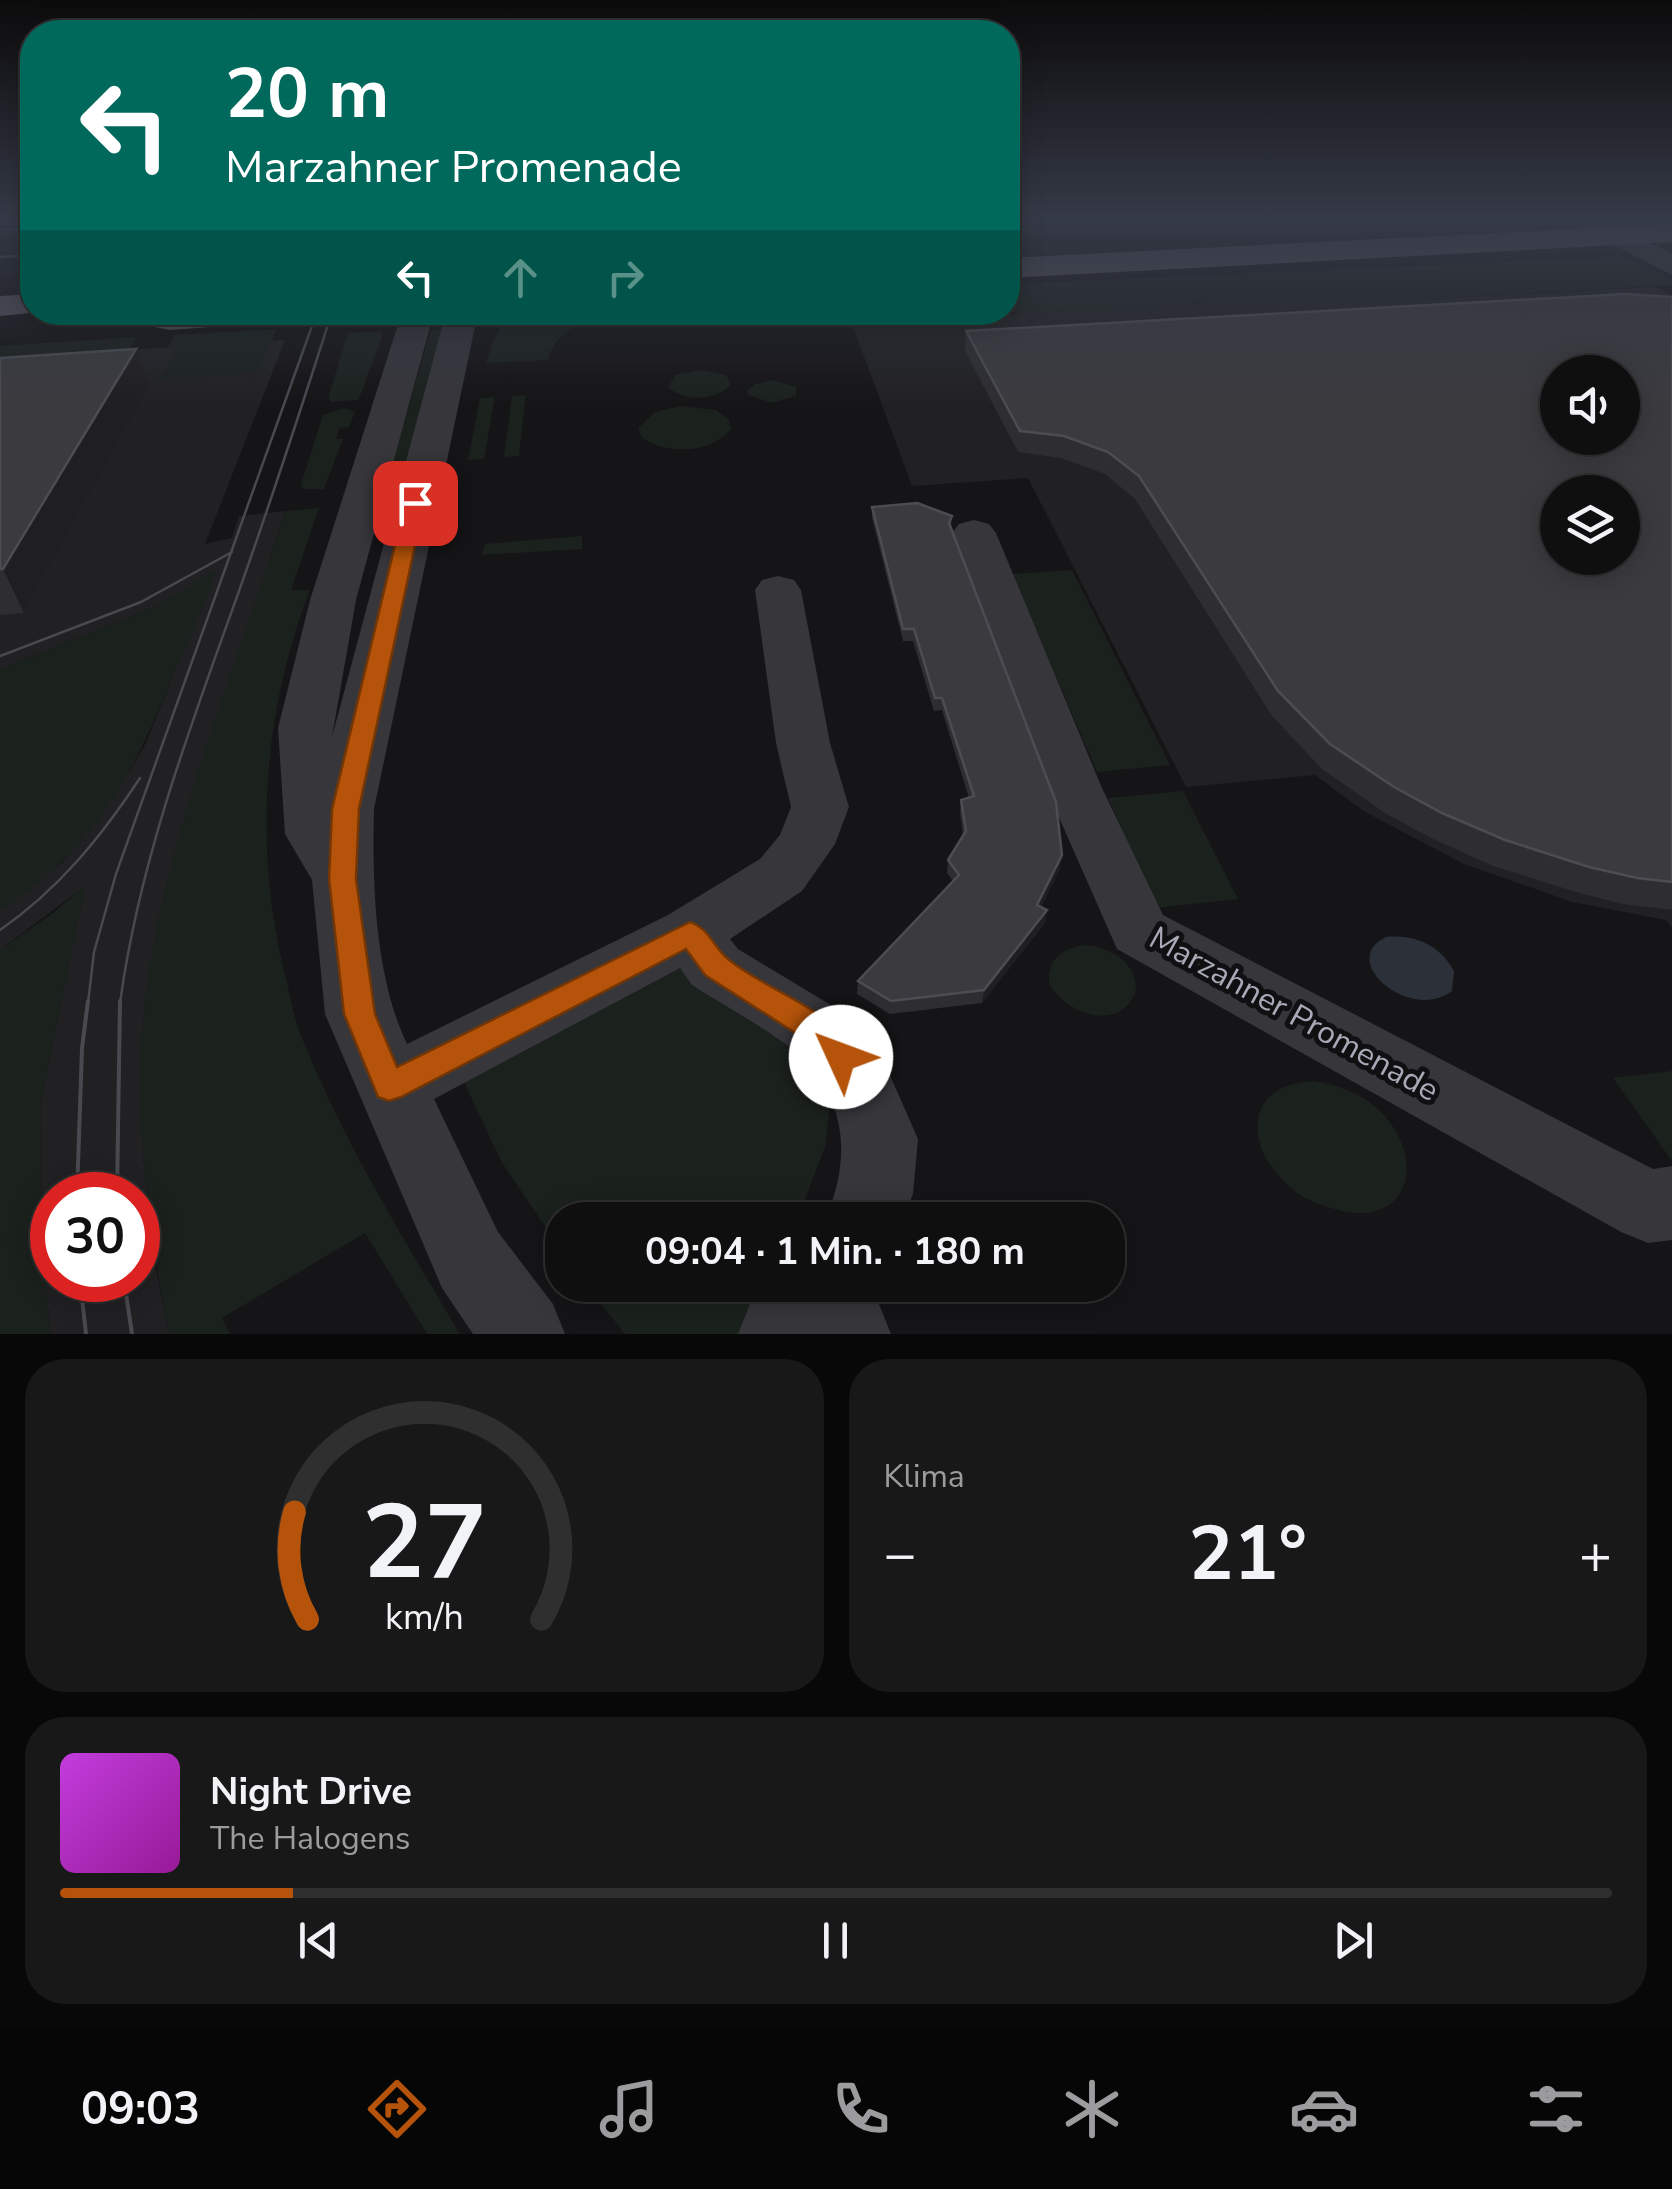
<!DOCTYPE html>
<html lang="de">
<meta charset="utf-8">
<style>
:root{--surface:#100f10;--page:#191819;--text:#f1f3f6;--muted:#9c9c9f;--line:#302f30;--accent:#b45309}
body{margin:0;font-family:"Nunito Sans",sans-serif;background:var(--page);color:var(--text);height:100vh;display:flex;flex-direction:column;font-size:38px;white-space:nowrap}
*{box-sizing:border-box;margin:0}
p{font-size:32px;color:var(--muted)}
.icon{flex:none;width:55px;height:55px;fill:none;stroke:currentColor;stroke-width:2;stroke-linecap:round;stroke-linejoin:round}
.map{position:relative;height:1334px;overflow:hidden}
.details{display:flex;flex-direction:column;gap:25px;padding:25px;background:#090809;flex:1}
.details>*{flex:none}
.banner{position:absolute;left:20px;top:20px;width:1000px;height:305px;border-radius:40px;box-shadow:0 5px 25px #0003,0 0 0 2px var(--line);background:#00695c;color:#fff;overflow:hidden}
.controls{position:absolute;left:1540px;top:355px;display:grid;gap:20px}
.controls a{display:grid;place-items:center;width:100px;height:100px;border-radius:50%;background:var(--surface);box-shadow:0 5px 25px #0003,0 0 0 2px var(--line);font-size:50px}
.speed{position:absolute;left:30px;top:1172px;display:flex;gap:20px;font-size:50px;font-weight:700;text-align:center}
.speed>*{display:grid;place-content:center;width:130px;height:130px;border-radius:50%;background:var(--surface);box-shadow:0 5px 25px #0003,0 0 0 2px var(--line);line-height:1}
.speed .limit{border:15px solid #d22;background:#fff;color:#111}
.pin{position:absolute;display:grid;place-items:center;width:85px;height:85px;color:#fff;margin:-42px;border-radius:20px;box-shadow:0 5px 15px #0006}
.me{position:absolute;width:110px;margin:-55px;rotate:313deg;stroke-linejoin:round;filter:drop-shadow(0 0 8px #0008)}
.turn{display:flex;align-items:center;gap:35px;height:210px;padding:0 40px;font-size:45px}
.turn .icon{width:130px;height:130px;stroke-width:2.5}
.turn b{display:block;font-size:70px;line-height:85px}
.lanes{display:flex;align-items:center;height:95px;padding:0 40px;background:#0003;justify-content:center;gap:50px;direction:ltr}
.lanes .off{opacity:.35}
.big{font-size:75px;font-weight:700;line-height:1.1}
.details .tile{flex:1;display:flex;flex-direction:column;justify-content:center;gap:15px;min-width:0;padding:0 35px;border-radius:40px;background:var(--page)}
.details .dial{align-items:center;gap:0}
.dial svg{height:260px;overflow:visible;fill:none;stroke:var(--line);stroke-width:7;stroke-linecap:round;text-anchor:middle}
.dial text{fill:var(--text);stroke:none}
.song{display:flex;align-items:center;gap:30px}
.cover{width:120px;height:120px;border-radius:15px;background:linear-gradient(135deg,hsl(290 70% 55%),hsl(300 70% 35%))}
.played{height:10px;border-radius:5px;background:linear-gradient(90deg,var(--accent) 15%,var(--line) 15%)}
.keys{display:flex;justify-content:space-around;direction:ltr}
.heat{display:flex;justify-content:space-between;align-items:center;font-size:55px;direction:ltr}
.details .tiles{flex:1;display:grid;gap:25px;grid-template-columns:1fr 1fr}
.tile:last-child{grid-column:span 2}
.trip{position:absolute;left:545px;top:1202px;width:580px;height:100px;border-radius:40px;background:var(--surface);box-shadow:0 5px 25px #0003,0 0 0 2px var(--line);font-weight:700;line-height:100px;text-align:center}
.dock{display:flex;height:160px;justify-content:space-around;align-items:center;background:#060606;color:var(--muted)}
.dock .icon{width:70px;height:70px}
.dock .active{color:var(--accent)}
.dock b{font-size:45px;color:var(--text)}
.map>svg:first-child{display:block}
.built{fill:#212123;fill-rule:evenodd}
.green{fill:#1b211d}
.water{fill:#2b3039}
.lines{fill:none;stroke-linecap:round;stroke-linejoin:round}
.minor{fill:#36363b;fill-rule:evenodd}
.major{fill:#52525a;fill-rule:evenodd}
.tram-far1{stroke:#494950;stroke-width:2.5}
.tram{stroke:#494950;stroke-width:4}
.wall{fill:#2e2e31}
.shaded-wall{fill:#1f1e20}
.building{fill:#3b3b3f;stroke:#4c4d52;stroke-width:2.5;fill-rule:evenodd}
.route{fill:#b45309;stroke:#753606;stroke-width:2.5}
.labels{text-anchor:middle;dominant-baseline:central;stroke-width:10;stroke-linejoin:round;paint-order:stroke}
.near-street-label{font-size:32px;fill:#a7a9b6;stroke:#100f11}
</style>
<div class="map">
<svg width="1672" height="1334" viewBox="0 0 1672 1334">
<rect width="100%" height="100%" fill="#151416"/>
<!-- built -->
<g class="built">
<path d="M1656,287l16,9v632l-6,-8 -94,-18 -108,-38 -99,-52 -50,-37 -129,12 -158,-309 -116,8 -60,-162 390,-23 108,2zM1558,372h64v66h-64zM1558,492h64v66h-64z"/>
<path d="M285,340l-80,204 27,-6 7,-22 46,-5 -118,371 -23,127 -1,147 12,107 14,71h-118l-9,-79 -1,-153 44,-216 -85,64v-39l63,-49 67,-91 16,-28 69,-171 -58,34 -157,63v-311zM52,1195h86v85h-86z"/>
</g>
<!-- green -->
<g class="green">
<path d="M1624,257l48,22v6l-322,18 -108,-2 -222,13 -12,-3v-27z"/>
<path d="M563,313h55c-29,6 -62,14 -70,47l-62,3c16,-53 24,-48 77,-50z"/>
<path d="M445,327l-43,148 -14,3 43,-148z"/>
<path d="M277,329l-19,43 -99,7 18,-31h-10l8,-13z"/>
<path d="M380,331l3,3 -23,62 -3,4 -26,2 -3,-4 20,-65z"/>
<path d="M137,337l-8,13 -129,10v-14z"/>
<path d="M701,370l25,5 5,10c-16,16 -46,17 -63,2l8,-12z"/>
<path d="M773,380l23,7v9l-25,7 -23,-8 -1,-4 8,-7z"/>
<path d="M526,395l-7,61 -15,1 8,-61z"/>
<path d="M495,397l-11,62 -16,1 12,-62z"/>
<path d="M680,406l36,4 13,10 2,9c-21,25 -63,26 -89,9l-4,-10 17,-16z"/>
<path d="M344,408l11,4 -6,15 -9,1 -4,11h7l-19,50h-21l-2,-5 22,-69z"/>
<path d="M319,508l-28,82h19c-49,127 -57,265 -22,397 4,17 7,35 14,51 42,104 101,200 158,296h-33l-62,-101 -143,85 8,16h-61c-21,-106 -36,-217 -25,-325 18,-169 91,-336 141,-498z"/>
<path d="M582,536v13l-100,6 3,-11z"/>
<path d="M215,570c-6,30 -22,59 -34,87 -46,111 -76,185 -181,254v-242l157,-63z"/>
<path d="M1072,570l98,195 -73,7 -85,-198z"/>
<path d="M1183,791l55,108 -82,9 -48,-110z"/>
<path d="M86,884l-45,218 1,153 9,79h-51v-384l53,-37z"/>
<path d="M1085,945c26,3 51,16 51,46 -16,42 -71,24 -87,-8 -1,-25 12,-34 36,-38z"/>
<path d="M658,965l46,8 114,89 12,43 -5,42 -28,73h-235v32l-61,-91 -40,-85z"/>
<path d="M1672,1071v90l-59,-83z"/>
<path d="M1313,1081c119,15 124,161 18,127 -14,-4 -29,-10 -40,-20 -19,-17 -36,-39 -33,-66 2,-30 29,-39 55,-41z"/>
<path d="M586,1285h186l-32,49h-115z"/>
</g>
<!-- water -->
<path class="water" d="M1386,937c28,-3 54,8 68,34l-2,20c-41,32 -116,-30 -66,-54z"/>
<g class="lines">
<!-- minor -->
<g class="minor">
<path d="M1571,219h34l67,35v21l-97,-50z"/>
<path d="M402,312h32l-78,288 -24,137 114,-425h32l-104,497c-2,74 1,168 33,235l261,-129 92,-56 20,-24 11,-28 -15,-64 -21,-153 7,-10 16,-4 16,4 7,10 29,153 19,64 -14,37 -33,47 -72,48 8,10 111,67 33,41 36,82 -5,55 -10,26h-78c25,-59 24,-115 -24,-163 -22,-22 -80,-53 -109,-72l-12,-17 -246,131 64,133 55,72 12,30h-92l-31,-46 -117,-274 -13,-134 -27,-46 -7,-106 32,-128z"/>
<path d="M974,520l15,4 7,9 106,255 61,127 490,254 19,-3v74l-24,3 -27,-11 -504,-283 -71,-161 -94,-255 7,-9z"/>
<path d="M767,1285h95l-3,5 20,14 12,30h-153l12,-30z"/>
</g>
<!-- major -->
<g class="major">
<path d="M1672,224v18l-664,36v-20z"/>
<path d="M32,294v18h8l-40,4v-20z"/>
<path d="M108,312h173l-5,7 -12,4 -94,7 -57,-11z"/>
</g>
<!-- tram-far1 -->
<g class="tram-far1">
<path d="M0,230l32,-1"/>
<path d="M0,257l32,-2"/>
<path d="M0,656l141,-54 91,-50"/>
<path d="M0,930c59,-41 101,-93 140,-152"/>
<path d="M88,1003l6,-51 22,-78 201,-562"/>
<path d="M120,1003c19,-140 70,-276 118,-409 33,-93 64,-188 94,-282"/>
</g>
<!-- tram -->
<g class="tram">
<path d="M77,1195l5,-147 6,-47"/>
<path d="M117,1195l3,-194"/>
<path d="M80,1280l6,54"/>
<path d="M124,1280l8,54"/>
</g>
</g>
<!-- wall -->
<g class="wall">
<path d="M1672,297v613l-49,-6 -47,-12 -83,-26 -62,-28 -46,-25 -63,-44 -50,-53 -137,-217 -30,-25 -44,-16 -43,-6 -53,-101 1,-20z"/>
<path d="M0,358l149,28 -125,227 -24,2z"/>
<path d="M872,507l80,9 -1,12 109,340 -19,39 6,3 -2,13 -63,80 -92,11 -33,-20 1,-13 95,-100 -6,-8 1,-13 15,-25 -3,-22 1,-13 8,-2 -27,-88 -8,1 -21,-70h-10l-31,-123z"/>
</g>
<!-- shaded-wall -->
<g class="shaded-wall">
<path d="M136,349l13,37 -125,227 -21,-44z"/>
<path d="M1062,855l-2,13 -25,50 2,-13z"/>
<path d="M1047,910l-2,13 -63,80 2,-13z"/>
</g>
<!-- building -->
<g class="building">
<path d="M1625,294l47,3v585l-35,-4 -48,-11 -84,-27 -63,-27 -48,-26 -64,-43 -52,-53 -139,-215 -31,-24 -44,-16 -44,-5 -54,-100zM1558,372h64v66h-64zM1558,492h64v66h-64z"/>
<path d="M136,349l-133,220h-3v-211z"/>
<path d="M917,503l35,13 -3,7 107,279 6,53 -25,50 10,5 -63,80 -93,11 -33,-20 101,-106 -11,-15 18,-29 -5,-31 13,-4 -32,-98h-7l-21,-69h-11l-31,-122z"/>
</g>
<!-- sky -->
<linearGradient id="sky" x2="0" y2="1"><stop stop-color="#0c0b0c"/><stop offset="0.54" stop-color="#353a47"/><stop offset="1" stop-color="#353a47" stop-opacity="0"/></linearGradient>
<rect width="1672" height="406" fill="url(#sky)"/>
<!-- route -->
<path class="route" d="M415,497l9,6 -65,306 -3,70 19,135 22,53 293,-145c19,6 24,26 38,37 41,34 105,48 129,98l-5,10 -11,4 -11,-4 -16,-22 -109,-70 -19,-26 -285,148 -12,4 -11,-4 -34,-83 -15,-135 3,-70 73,-306z"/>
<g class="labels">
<!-- near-street labels -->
<g class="near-street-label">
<text transform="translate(1294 1014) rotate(29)">Marzahner Promenade</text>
</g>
</g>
</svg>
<div class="controls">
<a><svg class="icon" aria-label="sound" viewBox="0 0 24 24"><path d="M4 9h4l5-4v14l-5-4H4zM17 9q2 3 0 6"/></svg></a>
<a><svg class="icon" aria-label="layers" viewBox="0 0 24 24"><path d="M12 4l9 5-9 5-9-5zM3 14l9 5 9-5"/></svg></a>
</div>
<div class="speed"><div class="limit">30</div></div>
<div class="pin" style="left:415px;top:503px;background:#d93025"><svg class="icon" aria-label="arrive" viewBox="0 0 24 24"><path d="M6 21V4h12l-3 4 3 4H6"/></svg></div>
<svg class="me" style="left:841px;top:1057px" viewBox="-20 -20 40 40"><circle r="19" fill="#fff"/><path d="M0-13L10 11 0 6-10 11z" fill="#b45309"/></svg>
<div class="trip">09:04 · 1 Min. · 180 m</div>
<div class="banner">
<div class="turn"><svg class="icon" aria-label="left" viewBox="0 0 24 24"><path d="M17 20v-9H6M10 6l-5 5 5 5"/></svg><div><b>20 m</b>Marzahner Promenade</div></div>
<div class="lanes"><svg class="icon" aria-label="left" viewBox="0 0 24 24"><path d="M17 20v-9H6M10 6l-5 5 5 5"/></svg><svg class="icon off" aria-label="ahead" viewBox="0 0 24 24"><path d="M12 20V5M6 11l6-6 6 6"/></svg><svg class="icon off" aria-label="right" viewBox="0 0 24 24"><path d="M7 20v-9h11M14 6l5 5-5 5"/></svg></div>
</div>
</div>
<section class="details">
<div class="tiles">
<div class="tile dial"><svg viewBox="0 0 100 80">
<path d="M14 69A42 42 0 1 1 86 69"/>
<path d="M14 69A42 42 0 0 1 10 36" stroke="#b45309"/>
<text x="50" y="56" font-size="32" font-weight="700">27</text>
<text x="50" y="72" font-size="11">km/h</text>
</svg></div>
<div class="tile"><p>Klima</p>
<div class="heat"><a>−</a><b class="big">21°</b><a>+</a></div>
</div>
<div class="tile">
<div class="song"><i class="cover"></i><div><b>Night Drive</b><p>The Halogens</p></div></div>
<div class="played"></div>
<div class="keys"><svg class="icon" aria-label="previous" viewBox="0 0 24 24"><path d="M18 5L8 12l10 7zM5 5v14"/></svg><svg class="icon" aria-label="pause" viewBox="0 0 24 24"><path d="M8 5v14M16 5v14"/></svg><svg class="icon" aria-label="next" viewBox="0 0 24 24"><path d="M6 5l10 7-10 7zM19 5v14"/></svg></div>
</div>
</div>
</section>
<nav class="dock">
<b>09:03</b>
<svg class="icon active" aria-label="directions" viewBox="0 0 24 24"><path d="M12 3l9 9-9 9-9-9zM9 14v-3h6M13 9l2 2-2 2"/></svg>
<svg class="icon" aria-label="music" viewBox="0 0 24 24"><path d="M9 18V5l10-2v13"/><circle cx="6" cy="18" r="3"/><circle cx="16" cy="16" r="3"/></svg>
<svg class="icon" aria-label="phone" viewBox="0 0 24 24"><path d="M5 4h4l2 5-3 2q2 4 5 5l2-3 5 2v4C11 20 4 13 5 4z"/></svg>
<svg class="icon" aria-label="climate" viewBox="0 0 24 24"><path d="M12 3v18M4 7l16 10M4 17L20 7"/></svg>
<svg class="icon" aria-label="car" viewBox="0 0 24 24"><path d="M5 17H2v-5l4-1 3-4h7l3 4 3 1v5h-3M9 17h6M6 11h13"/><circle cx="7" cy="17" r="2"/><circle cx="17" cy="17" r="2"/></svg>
<svg class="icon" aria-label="filters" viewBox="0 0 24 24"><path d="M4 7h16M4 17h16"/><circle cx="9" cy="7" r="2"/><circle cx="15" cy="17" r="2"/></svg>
</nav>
